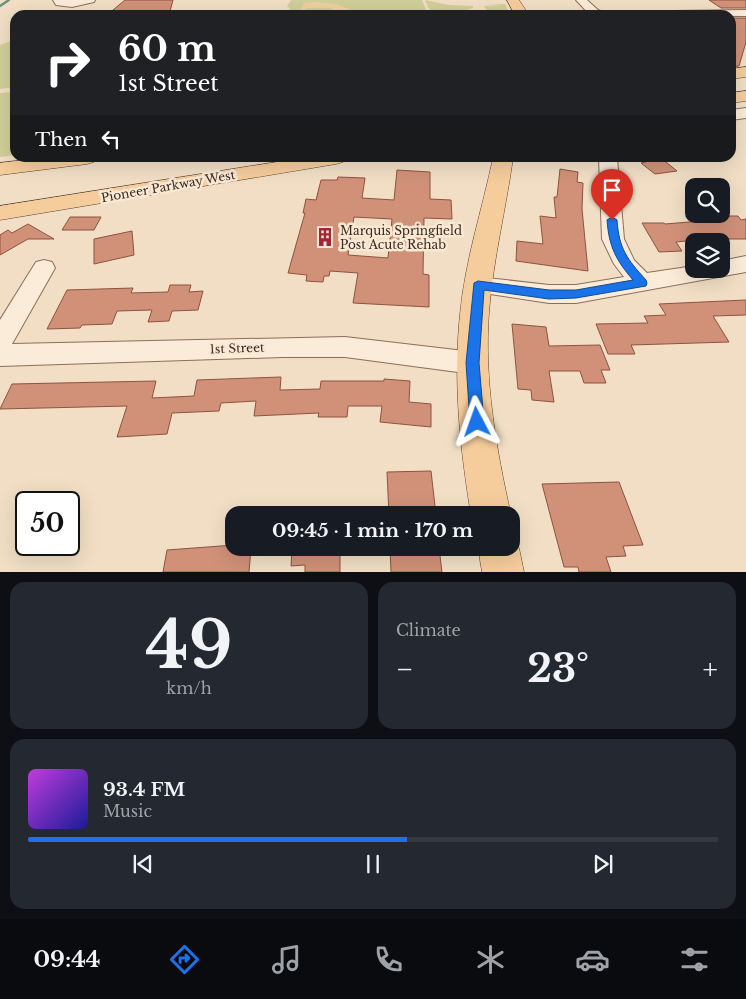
<!DOCTYPE html>
<meta charset="utf-8">
<style>
:root{--surface:#171b24;--page:#242831;--text:#f1f3f6;--muted:#9ea1a6;--line:#363941;--accent:#1a73e8}
body{margin:0;font-family:"Libre Baskerville",serif;background:var(--page);color:var(--text);height:100vh;display:flex;flex-direction:column;font-size:19px;white-space:nowrap}
*{box-sizing:border-box;margin:0}
p{font-size:16px;color:var(--muted)}
.icon{flex:none;width:28px;height:28px;fill:none;stroke:currentColor;stroke-width:2;stroke-linecap:round;stroke-linejoin:round}
.map{position:relative;height:572px;overflow:hidden}
.side{display:flex;flex-direction:column;gap:10px;padding:10px;background:#0d0f14;flex:1}
.side>*{flex:none}
.hud{position:absolute;left:10px;top:10px;width:726px;height:152px;border-radius:15px;box-shadow:0 5px 20px #0002;background:#202124;color:#fff;overflow:hidden}
.controls{position:absolute;left:685px;top:178px;display:grid;gap:10px}
.controls a{display:grid;place-items:center;width:45px;height:45px;border-radius:10px;background:var(--surface);box-shadow:0 5px 20px #0002;font-size:25px}
.speed{position:absolute;left:15px;top:491px;display:flex;gap:10px;font-size:25px;font-weight:700;text-align:center}
.speed>*{display:grid;place-content:center;width:65px;height:65px;border-radius:50%;background:var(--surface);box-shadow:0 5px 20px #0002;line-height:1}
.speed .limit{border:2px solid #111;border-radius:8px;background:#fff;color:#111}
.pin{position:absolute;display:grid;place-items:center;width:42px;height:42px;color:#fff;margin:-51px -21px;border-radius:50% 50% 50% 0;rotate:-45deg;box-shadow:0 0 5px #0007}
.pin .icon{rotate:45deg}
.me{position:absolute;width:55px;margin:-28px;rotate:356deg;stroke-linejoin:round;filter:drop-shadow(0 0 4px #0008)}
.turn{display:flex;align-items:center;gap:18px;height:105px;padding:0 25px;font-size:22px}
.turn .icon{width:65px;height:65px;stroke-width:2.5}
.turn b{display:block;font-size:35px;line-height:42px}
.then{display:flex;align-items:center;height:48px;padding:0 25px;background:#0003;gap:10px;font-size:19px}
.big{font-size:38px;font-weight:700;line-height:1.1}
.side .widget{flex:1;display:flex;flex-direction:column;justify-content:center;gap:8px;min-width:0;padding:0 18px;border-radius:15px;background:var(--page)}
.side .dial{align-items:center;gap:0}
.dial b{font-size:65px;line-height:1}
.song{display:flex;align-items:center;gap:15px}
.cover{width:60px;height:60px;border-radius:8px;background:linear-gradient(135deg,hsl(290 70% 55%),hsl(240 70% 35%))}
.played{height:5px;border-radius:2px;background:linear-gradient(90deg,var(--accent) 55%,var(--line) 55%)}
.keys{display:flex;justify-content:space-around;direction:ltr}
.heat{display:flex;justify-content:space-between;align-items:center;font-size:28px;direction:ltr}
.side .tiles{flex:1;display:grid;gap:10px;grid-template-columns:1fr 1fr}
.widget:last-child{grid-column:span 2}
.trip{position:absolute;left:225px;top:506px;width:295px;height:50px;border-radius:15px;background:var(--surface);box-shadow:0 5px 20px #0002;font-weight:700;line-height:50px;text-align:center}
.tabs{display:flex;height:80px;justify-content:space-around;align-items:center;background:#090b0e;color:var(--muted)}
.tabs .icon{width:35px;height:35px}
.tabs .selected{color:var(--accent)}
.tabs b{font-size:22px;color:var(--text)}
.map>svg:first-child{display:block}
.green{fill:#d0cf98}
.sand{fill:#eecfa1}
.lines{fill:none;stroke-linecap:round;stroke-linejoin:round}
.stream{stroke:#6d9384;stroke-width:2.5}
.building{fill:#d19179;stroke:#8e533e;fill-rule:evenodd}
.minor-casing{stroke:#8d6e5a;stroke-width:2}
.major-casing{stroke:#5b3d2e;stroke-width:1}
.minor{fill:#fbecd9;fill-rule:evenodd}
.major{fill:#f5cd9c;fill-rule:evenodd}
.route{fill:#1a73e8;stroke:#114b97}
.labels{text-anchor:middle;dominant-baseline:central;stroke-width:5;stroke-linejoin:round;paint-order:stroke}
.street-label{font-size:12px;fill:#3d291e;stroke:#f8e9d5}
.poi-label{font-size:12px;fill:#3d291e;stroke:#f8e9d5;text-anchor:start}
</style>
<div class="map">
<svg width="746" height="572" viewBox="0 0 746 572">
<rect width="100%" height="100%" fill="#f1dec5"/>
<!-- green -->
<g class="green">
<path d="M291,0h131l6,15h-143l5,-7 -3,-1z"/>
<path d="M425,0l24,5 24,1v2l-6,2 -34,1 -4,-2z"/>
<path d="M485,4h20l5,11h-27l4,-4 -3,-5 20,-1z"/>
<path d="M14,40l1,47 -15,2v-44z"/>
<path d="M15,92v63l-15,2v-64z"/>
</g>
<!-- sand -->
<path class="sand" d="M314,2l22,2 13,5 1,6h-18l1,-5 -2,-2h-24l-9,7 6,-12z"/>
<g class="lines">
<!-- stream -->
<path class="stream" d="M0,6l9,-6"/>
</g>
<!-- building -->
<g class="building">
<path d="M125,0h48l-4,15h-62z"/>
<path d="M709,0h37v8h-25z"/>
<path d="M731,18h15v24l-7,24 -8,1z"/>
<path d="M641,158h20l16,13 -22,3 -14,-11 5,-1z"/>
<path d="M560,169l18,3 -1,10 6,1 -1,26 6,62 -72,-10 1,-20 26,3 -3,-28 16,2 -2,-21h3z"/>
<path d="M397,170l33,2v27l21,1 1,19 -28,-1 -1,56 6,1v32l-76,-4 5,-30 -28,-2 -1,5h-5l-1,6 -17,-1 1,-6 -19,-2 17,-60h-2l3,-14 10,1 5,-20h16l1,-3 27,1 -3,20 32,2zM354,217l38,2 -4,39 -40,-3z"/>
<path d="M711,216h27l3,4 5,-1v20h-18l-2,-2 -50,5 6,9 -23,1 -17,-29h22l1,1 49,-4z"/>
<path d="M70,217h31l-7,13h-32z"/>
<path d="M28,224l26,15h-26l-28,16v-20l8,-5 4,3z"/>
<path d="M132,231l2,24 -40,9v-25z"/>
<path d="M170,285h21l-2,7 14,-1 -5,19 -26,1 -3,10 -21,1 4,-12 -35,1 -5,13 -30,1 -2,3 -33,1 20,-39 66,-2 -2,5 37,-1z"/>
<path d="M746,300v15l-33,1 16,26 -98,3 4,9h-27l-12,-30 52,-1 -4,-7 22,-1 -7,-11z"/>
<path d="M512,324l34,3 3,19 51,-1 10,25h-9l5,13h-22l-4,-12h-31l5,31 -22,-2 -1,-10 -13,-1z"/>
<path d="M281,377l-1,13 40,-1 1,-8h63v-2l26,2 -1,21 22,2v23l-51,-5 2,-16h-34l-1,11h-29l1,-4 -65,3 2,-15 -35,2 -2,8 -47,2 -5,21 -50,3 10,-31 -127,3 12,-25 144,-3 -4,17 42,-2 3,-16z"/>
<path d="M431,471l5,44h-47l-2,-43z"/>
<path d="M619,482l24,63 -20,1 3,10 -20,1 5,15h-32l-1,-5h-14l-22,-83z"/>
<path d="M234,545v3h17l-2,24h-86l4,-22z"/>
<path d="M292,548h48v24h-35v-7l-14,1z"/>
<path d="M390,548h49l3,24h-51z"/>
</g>
<g class="lines">
<!-- minor casing -->
<g class="minor-casing">
<g id="minor">
<path d="M53,0h42l-1,2 -22,5 -16,-2z"/>
<path d="M576,0h11l11,10 5,2 143,-2v6l-156,-1z"/>
<path d="M746,108v10l-15,2v-10z"/>
<path d="M599,158h18l7,81 10,21 13,13 47,-7v3h27v-8l25,-5v16l-170,31h-27l-79,-12 -4,-6 4,-6 8,-2 71,8h27l48,-8 -10,-13 -12,-25z"/>
<path d="M44,260l8,2 3,6 -43,76 333,-7 128,15 10,3 4,8 -4,8 -10,3 -128,-17h-63l-282,9v-46l36,-58z"/>
</g>
</g>
<!-- major casing -->
<g class="major-casing">
<g id="major">
<path d="M507,0h12l10,15h-14z"/>
<path d="M746,67v10l-15,2v-10z"/>
<path d="M746,91v10l-15,2v-10z"/>
<path d="M41,158h56l-3,4 -7,2 -87,11v-12z"/>
<path d="M302,158h44l-3,4 -7,2 -336,56v-14z"/>
<path d="M493,158h20c-7,51 -20,102 -24,154 -5,68 7,136 22,203h-40c-11,-67 -18,-133 -11,-201 5,-53 22,-104 33,-156z"/>
<path d="M511,533l8,15 5,24h-42l-4,-24h33z"/>
</g>
</g>
<!-- minor -->
<use href="#minor" class="minor"/>
<!-- major -->
<use href="#major" class="major"/>
</g>
<!-- route -->
<path class="route" d="M612,217l5,3c2,29 10,39 29,60l1,3 -1,3 -70,12 -27,1 -65,-9 -5,73 5,59 -2,5 -5,1 -5,-1 -2,-5 -4,-59 8,-80 4,-2 71,9h27l57,-10c-17,-20 -24,-33 -26,-60z"/>
<!-- icons -->
<defs>
<g id="building-bare" transform="scale(1.5)"><path d="M-4-6H4V6H1V3H-1V6H-4ZM-2.5-4.3h1.7v1.8h-1.7ZM.8-4.3h1.7v1.8H.8ZM-2.5-1h1.7V.8h-1.7ZM.8-1h1.7V.8H.8Z" fill="#a02638" stroke="#f8e9d5" stroke-width="2.5" paint-order="stroke"/></g>
</defs>
<g fill-rule="evenodd">
<use href="#building-bare" x="325" y="237"/>
</g>
<g class="labels">
<!-- street labels -->
<g class="street-label">
<text transform="translate(168 186) rotate(-10)">Pioneer Parkway West</text>
<text transform="translate(237 348) rotate(-2)">1st Street</text>
</g>
<!-- poi labels -->
<g class="poi-label">
<text x="340" y="230">Marquis Springfield<tspan x="340" dy="14">Post Acute Rehab</tspan></text>
</g>
</g>
</svg>
<div class="controls">
<a><svg class="icon" aria-label="search" viewBox="0 0 24 24"><circle cx="10" cy="10" r="6"/><path d="M15 15l6 6"/></svg></a>
<a><svg class="icon" aria-label="layers" viewBox="0 0 24 24"><path d="M12 4l9 5-9 5-9-5zM3 14l9 5 9-5"/></svg></a>
</div>
<div class="speed"><div class="limit">50</div></div>
<div class="pin" style="left:612px;top:220px;background:#d93025"><svg class="icon" aria-label="arrive" viewBox="0 0 24 24"><path d="M6 21V4h12l-3 4 3 4H6"/></svg></div>
<svg class="me" style="left:477px;top:422px" viewBox="-20 -20 40 40"><path d="M0-17L14 15 0 8-14 15z" fill="#1a73e8" stroke="#fff" stroke-width="4"/></svg>
<div class="trip">09:45 · 1 min · 170 m</div>
<div class="hud">
<div class="turn"><svg class="icon" aria-label="right" viewBox="0 0 24 24"><path d="M7 20v-9h11M14 6l5 5-5 5"/></svg><div><b>60 m</b>1st Street</div></div>
<div class="then">Then<svg class="icon" aria-label="left" viewBox="0 0 24 24"><path d="M17 20v-9H6M10 6l-5 5 5 5"/></svg></div>
</div>
</div>
<section class="side">
<div class="tiles">
<div class="widget dial"><b>49</b><p>km/h</p></div>
<div class="widget"><p>Climate</p>
<div class="heat"><a>−</a><b class="big">23°</b><a>+</a></div>
</div>
<div class="widget">
<div class="song"><i class="cover"></i><div><b>93.4 FM</b><p>Music</p></div></div>
<div class="played"></div>
<div class="keys"><svg class="icon" aria-label="previous" viewBox="0 0 24 24"><path d="M18 5L8 12l10 7zM5 5v14"/></svg><svg class="icon" aria-label="pause" viewBox="0 0 24 24"><path d="M8 5v14M16 5v14"/></svg><svg class="icon" aria-label="next" viewBox="0 0 24 24"><path d="M6 5l10 7-10 7zM19 5v14"/></svg></div>
</div>
</div>
</section>
<nav class="tabs">
<b>09:44</b>
<svg class="icon selected" aria-label="directions" viewBox="0 0 24 24"><path d="M12 3l9 9-9 9-9-9zM9 14v-3h6M13 9l2 2-2 2"/></svg>
<svg class="icon" aria-label="music" viewBox="0 0 24 24"><path d="M9 18V5l10-2v13"/><circle cx="6" cy="18" r="3"/><circle cx="16" cy="16" r="3"/></svg>
<svg class="icon" aria-label="phone" viewBox="0 0 24 24"><path d="M5 4h4l2 5-3 2q2 4 5 5l2-3 5 2v4C11 20 4 13 5 4z"/></svg>
<svg class="icon" aria-label="climate" viewBox="0 0 24 24"><path d="M12 3v18M4 7l16 10M4 17L20 7"/></svg>
<svg class="icon" aria-label="car" viewBox="0 0 24 24"><path d="M5 17H2v-5l4-1 3-4h7l3 4 3 1v5h-3M9 17h6M6 11h13"/><circle cx="7" cy="17" r="2"/><circle cx="17" cy="17" r="2"/></svg>
<svg class="icon" aria-label="filters" viewBox="0 0 24 24"><path d="M4 7h16M4 17h16"/><circle cx="9" cy="7" r="2"/><circle cx="15" cy="17" r="2"/></svg>
</nav>
